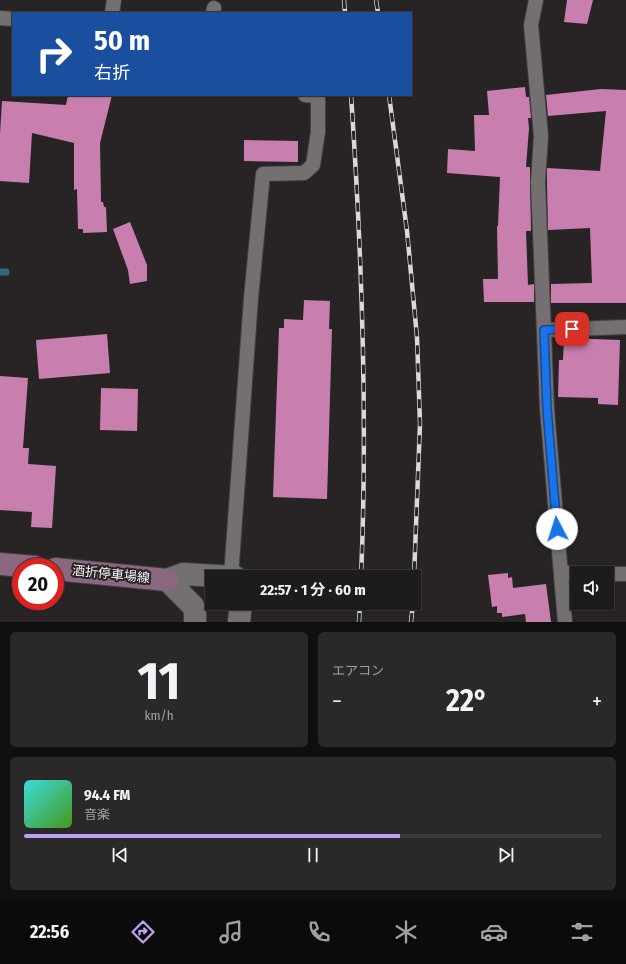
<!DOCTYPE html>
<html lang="ja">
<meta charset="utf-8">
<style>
:root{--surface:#1e1b1c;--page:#2b2829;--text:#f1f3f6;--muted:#a1a1a3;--line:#3c393b;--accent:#bca0f2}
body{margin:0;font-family:"Fira Sans Condensed","Noto Sans JP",sans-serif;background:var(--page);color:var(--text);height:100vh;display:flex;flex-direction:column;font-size:15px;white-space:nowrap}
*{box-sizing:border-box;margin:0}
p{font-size:13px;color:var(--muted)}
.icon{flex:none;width:22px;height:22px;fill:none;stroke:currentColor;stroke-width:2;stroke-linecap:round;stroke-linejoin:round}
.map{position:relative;height:622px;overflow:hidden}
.drawer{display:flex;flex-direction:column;gap:10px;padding:10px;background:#100f0f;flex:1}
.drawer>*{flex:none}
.hud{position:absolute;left:12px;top:12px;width:400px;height:84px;border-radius:0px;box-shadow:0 1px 3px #0004,0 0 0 1px var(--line);background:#1a4fa0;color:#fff;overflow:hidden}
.fabs{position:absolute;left:570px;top:566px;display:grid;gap:8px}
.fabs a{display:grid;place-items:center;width:44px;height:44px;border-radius:0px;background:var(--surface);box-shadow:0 1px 3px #0004,0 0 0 1px var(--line);font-size:20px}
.speed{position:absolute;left:12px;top:558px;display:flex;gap:8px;font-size:20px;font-weight:700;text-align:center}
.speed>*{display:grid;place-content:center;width:52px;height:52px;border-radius:50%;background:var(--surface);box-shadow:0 1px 3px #0004,0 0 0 1px var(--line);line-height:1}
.speed .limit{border:6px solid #d22;background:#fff;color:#111}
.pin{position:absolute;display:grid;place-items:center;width:34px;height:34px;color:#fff;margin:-17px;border-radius:8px;box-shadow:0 2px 6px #0006}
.me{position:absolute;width:44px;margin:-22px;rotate:355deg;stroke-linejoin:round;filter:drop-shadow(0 0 3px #0008)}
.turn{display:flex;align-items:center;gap:14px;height:84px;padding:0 16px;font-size:18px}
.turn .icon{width:52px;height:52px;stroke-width:2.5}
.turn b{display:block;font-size:28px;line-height:34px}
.big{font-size:30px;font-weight:700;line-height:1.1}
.drawer .widget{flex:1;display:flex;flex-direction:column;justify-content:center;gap:6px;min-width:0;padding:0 14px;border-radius:6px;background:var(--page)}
.drawer .dial{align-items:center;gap:0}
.dial b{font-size:52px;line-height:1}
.song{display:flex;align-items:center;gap:12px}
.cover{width:48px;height:48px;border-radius:6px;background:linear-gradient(135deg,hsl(180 70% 55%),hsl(100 70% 35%))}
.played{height:4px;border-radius:2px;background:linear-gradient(90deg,var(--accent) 65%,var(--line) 65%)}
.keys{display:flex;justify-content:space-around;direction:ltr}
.heat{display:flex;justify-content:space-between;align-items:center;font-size:22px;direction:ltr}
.drawer .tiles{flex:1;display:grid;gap:10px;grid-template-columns:1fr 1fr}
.widget:last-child{grid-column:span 2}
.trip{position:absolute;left:205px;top:570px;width:216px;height:40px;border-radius:0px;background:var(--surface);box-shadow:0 1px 3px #0004,0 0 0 1px var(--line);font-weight:700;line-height:40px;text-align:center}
.tab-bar{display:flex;height:64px;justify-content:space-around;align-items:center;background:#0c0b0b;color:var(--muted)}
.tab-bar .icon{width:28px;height:28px}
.tab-bar .selected{color:var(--accent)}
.tab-bar b{font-size:18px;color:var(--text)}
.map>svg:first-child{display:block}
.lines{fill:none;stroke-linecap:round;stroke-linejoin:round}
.stream{stroke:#2d6c75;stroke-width:7}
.building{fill:#c97fae}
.lane-casing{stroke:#434042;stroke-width:16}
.street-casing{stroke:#434042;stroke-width:24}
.secondary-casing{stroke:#434042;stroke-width:24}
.lane{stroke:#747072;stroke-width:14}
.street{stroke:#747072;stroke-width:22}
.secondary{stroke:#8b687f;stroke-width:22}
.rail-casing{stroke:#dbd8da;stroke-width:4.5}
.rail{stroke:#282426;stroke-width:3;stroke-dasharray:9;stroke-linecap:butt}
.route-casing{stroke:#114b97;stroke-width:10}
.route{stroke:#1a73e8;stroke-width:7}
.labels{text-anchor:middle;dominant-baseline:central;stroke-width:4;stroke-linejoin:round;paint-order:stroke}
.street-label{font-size:13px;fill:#f6f3f5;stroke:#282426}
</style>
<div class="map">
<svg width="626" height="622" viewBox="0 0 626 622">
<rect width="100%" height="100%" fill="#282426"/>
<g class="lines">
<!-- stream -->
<path class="stream" d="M0,272h6"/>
</g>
<!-- building -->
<g class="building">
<path d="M567,0h26l-6,24 -23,-2z"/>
<path d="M525,87l1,10h3l2,21h-3l1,10 -3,39h4v15l1,49h-5l2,54 6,-1v18h-50l-1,-23h15l-1,-53h1l2,-49 -53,-4 1,-24 27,2 -1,-36h15l-2,-24z"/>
<path d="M601,89l25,1v213h-75v-19l41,-1 -2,-55 -42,2 -1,-48v-14l53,3 6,-60 -58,5 -2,-21z"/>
<path d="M68,95h44l-12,48 1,59h2l1,5h2l1,25 -24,1v-4h-5l-1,-40 -3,1v-47l-42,-10 -3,50 -29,-2v-47l2,-33 64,4z"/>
<path d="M244,140l54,1v21l-54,-1z"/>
<path d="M130,222l17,43v16l-17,3 -2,-14 -15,-41z"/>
<path d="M304,300l26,1 -1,28h3l-5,170 -54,-2 6,-169h5v-9l19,1z"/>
<path d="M107,334l3,39 -71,6 -3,-39z"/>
<path d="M564,338l56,2 -2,65 -20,-1v-6l-40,-1 1,-37h4z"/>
<path d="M0,376l28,2 -5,70h6l-1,16 28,2 -4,62 -21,-1 1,-15 -32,-2z"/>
<path d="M101,388l37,1 -1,42 -37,-1z"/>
<path d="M508,573v5l4,-1 1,11 33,-4 5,38h-25l-1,-8 -23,3v-4h-5v-7l-5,1 -4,-32z"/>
</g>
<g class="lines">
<!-- lane casing -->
<g class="lane-casing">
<g id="lane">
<path d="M536,0l-5,25 10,111 -3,46 9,227 18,213"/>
<path d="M112,13l2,-13"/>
<path d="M213,13l1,-5"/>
<path d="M0,18l13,1"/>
<path d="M544,330l82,-3"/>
<path d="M561,573h16"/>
<path d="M607,574h19"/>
<path d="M231,576l20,-278 12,-124 41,-1 9,-8 5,-33v-36l-13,-1"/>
</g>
</g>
<!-- street casing -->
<g class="street-casing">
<g id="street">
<path d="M195,622v-10l-2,-6 -26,-26 16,-6 52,3"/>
<path d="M239,622l2,-19"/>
</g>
</g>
<!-- secondary casing -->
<g class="secondary-casing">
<g id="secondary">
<path d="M0,564l35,3"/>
<path d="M55,569l112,11"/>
</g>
</g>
<!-- lane -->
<use href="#lane" class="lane"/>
<!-- street -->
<use href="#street" class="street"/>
<!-- secondary -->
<use href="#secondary" class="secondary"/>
<!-- rail casing -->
<g class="rail-casing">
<g id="rail">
<path d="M344,0l1,13"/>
<path d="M376,0l2,13"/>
<path d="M351,95c11,160 17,321 10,482"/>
<path d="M389,95l18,136 10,106 3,87 -6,153"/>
<path d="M359,622l1,-19"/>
<path d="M411,622l2,-19"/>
</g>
</g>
<!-- rail -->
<use href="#rail" class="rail"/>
</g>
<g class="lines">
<!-- route casing -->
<g class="route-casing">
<path id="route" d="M557,529l-10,-120 -3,-79 28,-1"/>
</g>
<!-- route -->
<use href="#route" class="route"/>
</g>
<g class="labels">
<!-- street labels -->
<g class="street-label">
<text transform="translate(111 574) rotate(6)">酒折停車場線</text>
</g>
</g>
</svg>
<div class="fabs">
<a><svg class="icon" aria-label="sound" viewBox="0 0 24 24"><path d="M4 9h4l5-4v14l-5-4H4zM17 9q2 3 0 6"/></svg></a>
</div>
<div class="speed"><div class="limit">20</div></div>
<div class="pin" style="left:572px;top:329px;background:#d93025"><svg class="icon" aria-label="arrive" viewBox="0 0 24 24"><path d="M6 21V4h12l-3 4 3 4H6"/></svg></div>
<svg class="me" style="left:557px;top:529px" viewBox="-20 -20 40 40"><circle r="19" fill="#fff"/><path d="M0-13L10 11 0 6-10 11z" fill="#1a73e8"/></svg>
<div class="trip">22:57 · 1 分 · 60 m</div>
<div class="hud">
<div class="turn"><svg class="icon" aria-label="right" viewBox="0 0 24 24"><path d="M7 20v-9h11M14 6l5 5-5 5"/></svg><div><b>50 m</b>右折</div></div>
</div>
</div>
<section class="drawer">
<div class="tiles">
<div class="widget dial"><b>11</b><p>km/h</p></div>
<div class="widget"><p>エアコン</p>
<div class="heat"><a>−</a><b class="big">22°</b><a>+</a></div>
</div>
<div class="widget">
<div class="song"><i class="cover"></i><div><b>94.4 FM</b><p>音楽</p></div></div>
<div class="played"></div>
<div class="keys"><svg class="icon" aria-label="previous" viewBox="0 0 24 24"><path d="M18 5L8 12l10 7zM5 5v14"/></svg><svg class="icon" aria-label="pause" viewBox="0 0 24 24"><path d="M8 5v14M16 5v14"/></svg><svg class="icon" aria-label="next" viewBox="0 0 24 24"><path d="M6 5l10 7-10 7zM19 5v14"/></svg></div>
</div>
</div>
</section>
<nav class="tab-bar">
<b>22:56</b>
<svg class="icon selected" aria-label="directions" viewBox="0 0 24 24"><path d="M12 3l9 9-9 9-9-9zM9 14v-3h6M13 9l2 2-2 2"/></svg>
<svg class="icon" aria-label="music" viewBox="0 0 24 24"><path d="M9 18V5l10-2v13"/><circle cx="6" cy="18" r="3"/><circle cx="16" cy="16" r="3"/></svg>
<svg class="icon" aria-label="phone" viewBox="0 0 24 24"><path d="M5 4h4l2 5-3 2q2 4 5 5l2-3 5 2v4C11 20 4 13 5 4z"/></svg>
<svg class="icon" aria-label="climate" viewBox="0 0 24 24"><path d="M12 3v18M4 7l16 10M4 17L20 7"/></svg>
<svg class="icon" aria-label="car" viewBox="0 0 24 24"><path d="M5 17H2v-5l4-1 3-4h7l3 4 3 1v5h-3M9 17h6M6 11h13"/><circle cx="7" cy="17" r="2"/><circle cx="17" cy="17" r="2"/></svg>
<svg class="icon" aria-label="filters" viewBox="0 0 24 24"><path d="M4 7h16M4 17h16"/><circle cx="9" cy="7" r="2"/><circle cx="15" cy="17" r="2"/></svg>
</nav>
